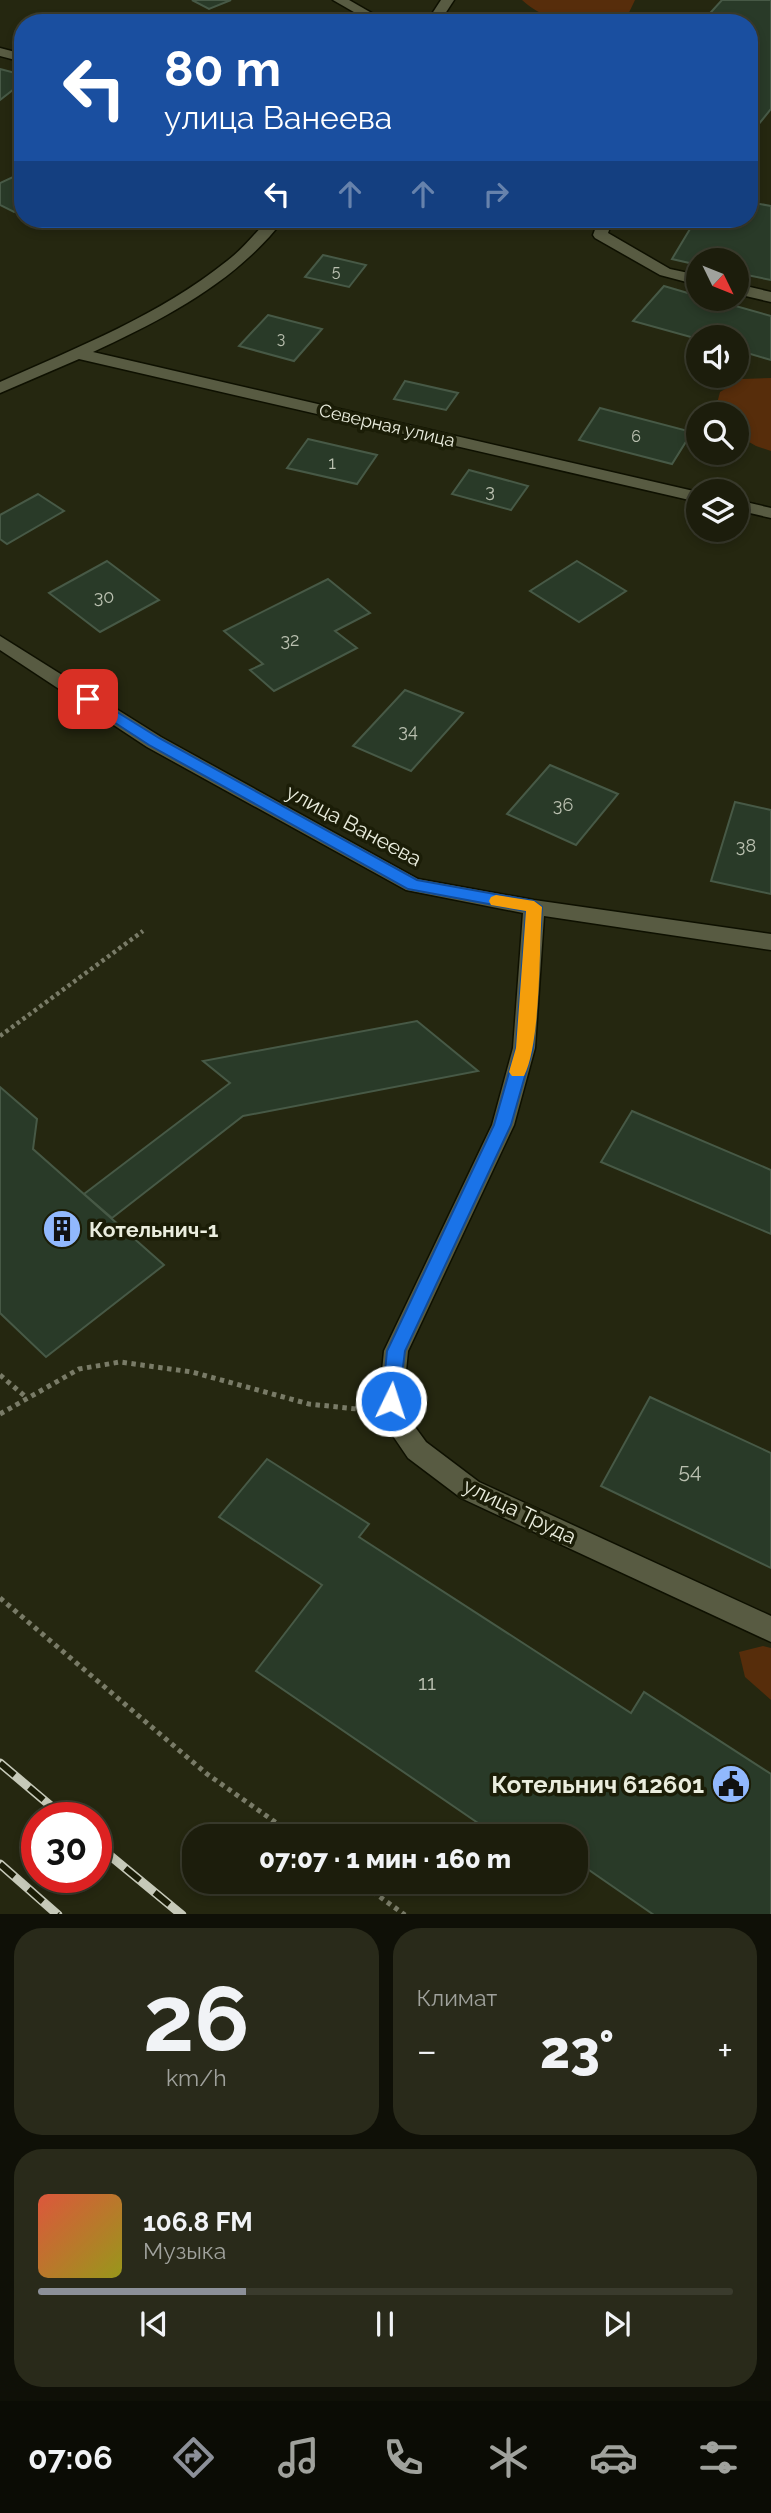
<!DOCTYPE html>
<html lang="ru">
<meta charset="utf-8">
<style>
:root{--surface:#1c1d0c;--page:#292a1a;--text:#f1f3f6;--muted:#a0a29d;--line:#3a3b2d;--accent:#8c9099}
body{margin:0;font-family:Raleway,sans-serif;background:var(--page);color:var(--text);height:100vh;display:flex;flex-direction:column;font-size:26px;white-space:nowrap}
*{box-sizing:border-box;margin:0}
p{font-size:23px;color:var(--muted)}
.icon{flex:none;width:38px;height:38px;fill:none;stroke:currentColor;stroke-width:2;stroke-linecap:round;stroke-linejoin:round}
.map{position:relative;height:1914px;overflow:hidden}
.drawer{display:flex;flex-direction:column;gap:14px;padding:14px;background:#0f1007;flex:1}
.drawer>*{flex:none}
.top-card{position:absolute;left:14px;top:14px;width:744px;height:214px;border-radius:28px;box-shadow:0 4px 10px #0003,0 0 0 2px var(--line);background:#1a4fa0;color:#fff;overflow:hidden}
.needle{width:46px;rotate:133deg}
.tools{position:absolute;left:686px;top:248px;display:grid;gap:14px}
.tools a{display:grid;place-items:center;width:63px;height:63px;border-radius:50%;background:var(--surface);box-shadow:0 4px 10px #0003,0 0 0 2px var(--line);font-size:35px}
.speed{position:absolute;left:21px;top:1802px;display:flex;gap:14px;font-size:35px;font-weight:700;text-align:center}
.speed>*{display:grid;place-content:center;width:91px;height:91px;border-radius:50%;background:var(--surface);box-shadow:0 4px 10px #0003,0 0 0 2px var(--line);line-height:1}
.speed .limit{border:10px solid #d22;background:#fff;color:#111}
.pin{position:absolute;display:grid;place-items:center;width:60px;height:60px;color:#fff;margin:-30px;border-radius:14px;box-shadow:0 4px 10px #0006}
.me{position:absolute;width:77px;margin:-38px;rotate:4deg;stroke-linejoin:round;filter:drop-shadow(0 0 5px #0008)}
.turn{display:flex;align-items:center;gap:24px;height:147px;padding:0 35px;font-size:32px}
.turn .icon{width:91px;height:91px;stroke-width:2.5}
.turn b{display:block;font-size:49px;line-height:60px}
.lanes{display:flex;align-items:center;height:66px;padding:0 35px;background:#0003;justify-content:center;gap:35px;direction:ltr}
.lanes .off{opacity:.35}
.big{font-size:52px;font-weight:800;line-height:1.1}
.drawer .tile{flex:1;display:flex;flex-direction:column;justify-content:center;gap:10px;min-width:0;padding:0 24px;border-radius:28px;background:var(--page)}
.drawer .dial{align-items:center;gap:0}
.dial b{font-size:91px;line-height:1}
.song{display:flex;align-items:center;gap:21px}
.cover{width:84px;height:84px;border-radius:10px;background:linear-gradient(135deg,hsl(10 70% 55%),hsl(60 70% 35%))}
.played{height:7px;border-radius:4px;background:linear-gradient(90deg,var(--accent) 30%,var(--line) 30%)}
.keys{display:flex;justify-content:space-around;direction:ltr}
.heat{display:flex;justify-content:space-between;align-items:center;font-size:38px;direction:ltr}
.drawer .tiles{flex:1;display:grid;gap:14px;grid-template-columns:1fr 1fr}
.tile:last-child{grid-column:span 2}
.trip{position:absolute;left:182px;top:1824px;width:406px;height:70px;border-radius:28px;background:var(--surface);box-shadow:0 4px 10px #0003,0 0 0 2px var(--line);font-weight:800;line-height:70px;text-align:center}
.dock{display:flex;height:112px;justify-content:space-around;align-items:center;background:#0b0c05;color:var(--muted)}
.dock .icon{width:49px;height:49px}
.dock .current{color:var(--accent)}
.dock b{font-size:32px;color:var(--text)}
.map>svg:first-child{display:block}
.green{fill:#572d0b}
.building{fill:#293a28;stroke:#475946;stroke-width:2}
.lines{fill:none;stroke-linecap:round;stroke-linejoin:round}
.minor-casing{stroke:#0e1000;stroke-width:3}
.path-far1{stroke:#797b67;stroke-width:4.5;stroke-dasharray:3.5 3.5;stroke-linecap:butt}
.path{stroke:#797b67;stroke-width:5;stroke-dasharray:4.5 4.5;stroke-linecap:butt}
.minor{fill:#585b42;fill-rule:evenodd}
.rail-casing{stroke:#c6c9b9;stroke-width:9}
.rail{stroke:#1b1d07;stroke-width:6;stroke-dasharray:19;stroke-linecap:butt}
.route{fill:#1a73e8;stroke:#114b97;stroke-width:2}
.slow{fill:#f59e0b}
.labels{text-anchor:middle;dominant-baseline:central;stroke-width:7;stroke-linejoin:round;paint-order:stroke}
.far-number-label{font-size:16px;fill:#bac0b0}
.far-street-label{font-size:18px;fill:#eaedde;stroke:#1b1d07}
.number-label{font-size:18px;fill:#bac0b0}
.street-label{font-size:21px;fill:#eaedde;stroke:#1b1d07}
.poi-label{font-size:21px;font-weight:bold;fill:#eaedde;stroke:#1b1d07;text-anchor:start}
.near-number-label{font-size:21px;fill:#bac0b0}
.near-poi-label{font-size:24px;font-weight:bold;fill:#eaedde;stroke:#1b1d07;text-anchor:end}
</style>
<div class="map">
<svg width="771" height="1915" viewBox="0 0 771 1915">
<rect width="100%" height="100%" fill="#252710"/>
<!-- green -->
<g class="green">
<path d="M522,0h113l-11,23c-41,0 -69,6 -102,-23z"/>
<path d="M771,378v73l-15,-5 -19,-11v-20h-19l-3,-4 5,-19 22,-13z"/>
<path d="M763,1646l8,2v52l-26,-23 -6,-25z"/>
</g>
<!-- building -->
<g class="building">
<path d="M192,0h39l-22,9z"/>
<path d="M722,0h49v109l-22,27v-113h-48z"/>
<path d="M284,15l14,8h-33z"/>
<path d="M0,69l23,6v7l-23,18z"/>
<path d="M15,176l8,4v28l-9,4 -14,-7v-22z"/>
<path d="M749,202l22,4v74l-34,-7v-12h-39v4l-26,-6 24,-40h53z"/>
<path d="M323,255l43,10 -17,22 -44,-10z"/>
<path d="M664,286l34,10v3h13l60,17v44l-34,-10v-12l-39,1 -65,-18z"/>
<path d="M268,315l54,14 -28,32 -55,-15z"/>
<path d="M405,381l53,12 -12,17 -52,-11z"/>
<path d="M600,408l92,24 -20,32 -93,-24z"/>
<path d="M308,439l69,16 -20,29 -70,-16z"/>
<path d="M469,470l59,16 -17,24 -59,-16z"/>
<path d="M38,494l26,17 -57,33 -7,-5v-24z"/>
<path d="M107,561l52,39 -59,32 -51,-39z"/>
<path d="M577,561l49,30 -47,31 -49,-31z"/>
<path d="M328,579l42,34 -35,18 22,17 -83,43 -24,-21 13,-6 -39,-33z"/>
<path d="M405,690l58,23 -52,58 -58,-25z"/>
<path d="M550,765l68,29 -42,51 -69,-31z"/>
<path d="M735,802l36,8v84l-60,-13z"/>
<path d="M417,1021l61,50 -235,45 -131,102 -28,-24 146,-111 -27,-22z"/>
<path d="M0,1087l37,32 -4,30 131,116 -118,92 -46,-44z"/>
<path d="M632,1111l139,59v64l-170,-72z"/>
<path d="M650,1397l121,56v115l-170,-82z"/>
<path d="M267,1459l102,65 -10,13 272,176 13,-21 127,82v141h-117l-78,-54v-25h-79l-241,-165 66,-86 -103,-68z"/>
</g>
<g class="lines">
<!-- minor casing -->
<g class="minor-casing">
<g id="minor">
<path d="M333,0h16l40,23h-16z"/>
<path d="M441,0h13l-15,23h-13z"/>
<path d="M0,48l23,6v8l-23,-6z"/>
<path d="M269,219h15c-48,63 -120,100 -191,133l605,140v10l-619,-143 -79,34v-11c78,-35 160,-67 227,-121 16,-12 28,-28 42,-42z"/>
<path d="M599,219h14l-5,14 62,36 28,6v10l-38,-10 -65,-37 -2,-3z"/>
<path d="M737,284l34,8v10l-34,-8z"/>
<path d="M737,500l34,8v10l-34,-8z"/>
<path d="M0,636l161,101 257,142 116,21 237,34v16l-227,-34 -9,132 -21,77 -106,226 -5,50 7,19 16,22 53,40 292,134v26l-310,-144 -53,-40 -17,-25 -12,-32 5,-50 108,-226 21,-77 10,-135 -117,-23 -259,-143 -147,-97z"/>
</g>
</g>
<!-- path-far1 -->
<path class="path-far1" d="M0,1036l143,-105"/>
<!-- path -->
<g class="path">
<path d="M0,1375l27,23"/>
<path d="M0,1414l79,-45 41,-7 72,10 117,32 48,5"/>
<path d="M0,1598l207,176 88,62"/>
<path d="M358,1881l47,34"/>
</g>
<!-- minor -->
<use href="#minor" class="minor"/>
<!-- rail casing -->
<g class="rail-casing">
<g id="rail">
<path d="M0,1763l65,55"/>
<path d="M96,1844l86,71"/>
<path d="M0,1864l58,51"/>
</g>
</g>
<!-- rail -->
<use href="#rail" class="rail"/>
</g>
<!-- route -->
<path class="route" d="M88,694l71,44 258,142 117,21 8,6 -9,141 -22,77 -106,226 -7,56 -7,2 -6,-2 -3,-6 5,-50 107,-226 22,-77 10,-137 -118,-22 -259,-144 -66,-43 -2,-3z"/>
<!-- slow -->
<path class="slow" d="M496,895l38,6 8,6c-3,41 -1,136 -18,169h-12l-3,-4 7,-24 10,-137 -35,-6 -2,-4 2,-4z"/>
<!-- icons -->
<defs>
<g id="building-disc" transform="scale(2.0125)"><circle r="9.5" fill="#91b8fd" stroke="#1b1d07"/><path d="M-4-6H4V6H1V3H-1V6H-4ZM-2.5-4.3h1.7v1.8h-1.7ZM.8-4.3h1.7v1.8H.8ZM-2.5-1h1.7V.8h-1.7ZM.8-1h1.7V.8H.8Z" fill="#111"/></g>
<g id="civic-disc" transform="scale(2.0125)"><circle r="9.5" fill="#91b8fd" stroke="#1b1d07"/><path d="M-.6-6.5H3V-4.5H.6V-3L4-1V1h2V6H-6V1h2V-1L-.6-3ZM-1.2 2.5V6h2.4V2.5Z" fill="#111"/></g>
</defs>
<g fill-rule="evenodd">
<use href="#building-disc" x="62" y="1229"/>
<use href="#civic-disc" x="731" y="1784"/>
</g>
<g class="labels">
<!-- far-number labels -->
<g class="far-number-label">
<text x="336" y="271">5</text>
<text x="281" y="338">3</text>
<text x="636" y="436">6</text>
</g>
<!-- far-street labels -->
<g class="far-street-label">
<text transform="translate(387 425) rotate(13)">Северная улица</text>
</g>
<!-- number labels -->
<g class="number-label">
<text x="332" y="462">1</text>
<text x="490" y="490">3</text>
<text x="104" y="596">30</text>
<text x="290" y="639">32</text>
<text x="408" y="730">34</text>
<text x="563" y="804">36</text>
<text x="746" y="845">38</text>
</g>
<!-- street labels -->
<g class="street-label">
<text transform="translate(354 825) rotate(28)">улица Ванеева</text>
<text transform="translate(520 1511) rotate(26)">улица Труда</text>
</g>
<!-- poi labels -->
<g class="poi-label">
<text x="89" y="1229">Котельнич-1</text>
</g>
<!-- near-number labels -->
<g class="near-number-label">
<text x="690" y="1470">54</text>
<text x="427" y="1682">11</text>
</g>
<!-- near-poi labels -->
<g class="near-poi-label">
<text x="704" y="1784">Котельнич 612601</text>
</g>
</g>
</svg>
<div class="tools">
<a><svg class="needle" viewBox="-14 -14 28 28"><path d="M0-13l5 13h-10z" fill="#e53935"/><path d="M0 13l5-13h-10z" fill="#a0a29d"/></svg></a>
<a><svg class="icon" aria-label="sound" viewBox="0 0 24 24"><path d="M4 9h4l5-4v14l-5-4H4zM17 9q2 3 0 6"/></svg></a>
<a><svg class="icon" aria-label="search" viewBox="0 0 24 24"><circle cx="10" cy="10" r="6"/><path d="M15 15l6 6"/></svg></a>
<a><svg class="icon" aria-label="layers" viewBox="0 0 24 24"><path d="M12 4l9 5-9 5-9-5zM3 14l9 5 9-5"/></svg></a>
</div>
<div class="speed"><div class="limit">30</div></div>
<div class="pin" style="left:88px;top:699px;background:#d93025"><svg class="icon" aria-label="arrive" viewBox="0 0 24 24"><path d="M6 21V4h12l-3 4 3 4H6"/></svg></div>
<svg class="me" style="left:391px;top:1401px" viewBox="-20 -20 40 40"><circle r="17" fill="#1a73e8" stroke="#fff" stroke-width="3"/><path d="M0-11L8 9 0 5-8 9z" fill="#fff"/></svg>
<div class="trip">07:07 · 1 мин · 160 m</div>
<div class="top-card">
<div class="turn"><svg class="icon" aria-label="left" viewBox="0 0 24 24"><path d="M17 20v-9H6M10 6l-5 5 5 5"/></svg><div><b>80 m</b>улица Ванеева</div></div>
<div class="lanes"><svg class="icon" aria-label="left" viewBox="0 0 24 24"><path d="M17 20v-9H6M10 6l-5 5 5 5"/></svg><svg class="icon off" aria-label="ahead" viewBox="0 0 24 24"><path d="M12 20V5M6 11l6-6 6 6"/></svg><svg class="icon off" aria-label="ahead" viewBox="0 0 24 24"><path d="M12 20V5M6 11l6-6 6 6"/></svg><svg class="icon off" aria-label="right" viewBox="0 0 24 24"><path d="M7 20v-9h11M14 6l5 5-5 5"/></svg></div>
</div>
</div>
<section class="drawer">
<div class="tiles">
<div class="tile dial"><b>26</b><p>km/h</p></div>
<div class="tile"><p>Климат</p>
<div class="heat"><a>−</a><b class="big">23°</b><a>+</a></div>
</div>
<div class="tile">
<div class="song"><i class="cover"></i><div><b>106.8 FM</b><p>Музыка</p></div></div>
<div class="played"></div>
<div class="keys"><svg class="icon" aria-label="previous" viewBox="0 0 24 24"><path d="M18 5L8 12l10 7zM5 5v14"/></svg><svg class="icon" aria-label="pause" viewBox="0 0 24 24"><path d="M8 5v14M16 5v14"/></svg><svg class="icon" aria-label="next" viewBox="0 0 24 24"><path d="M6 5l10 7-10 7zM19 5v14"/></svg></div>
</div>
</div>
</section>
<nav class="dock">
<b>07:06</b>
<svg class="icon current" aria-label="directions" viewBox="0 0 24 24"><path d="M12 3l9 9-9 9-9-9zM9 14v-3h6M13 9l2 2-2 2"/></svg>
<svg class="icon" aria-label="music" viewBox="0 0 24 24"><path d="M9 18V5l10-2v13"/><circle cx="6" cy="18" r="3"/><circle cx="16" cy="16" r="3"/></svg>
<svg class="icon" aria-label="phone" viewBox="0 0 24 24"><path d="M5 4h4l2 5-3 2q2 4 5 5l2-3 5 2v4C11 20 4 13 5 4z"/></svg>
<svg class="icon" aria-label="climate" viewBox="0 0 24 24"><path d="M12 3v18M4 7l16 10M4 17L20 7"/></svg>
<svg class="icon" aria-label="car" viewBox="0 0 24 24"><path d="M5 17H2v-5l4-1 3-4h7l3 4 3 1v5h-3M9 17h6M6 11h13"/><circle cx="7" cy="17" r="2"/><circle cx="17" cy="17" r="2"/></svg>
<svg class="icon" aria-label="filters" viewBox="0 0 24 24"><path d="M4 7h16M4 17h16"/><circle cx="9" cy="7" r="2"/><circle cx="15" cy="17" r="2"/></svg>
</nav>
